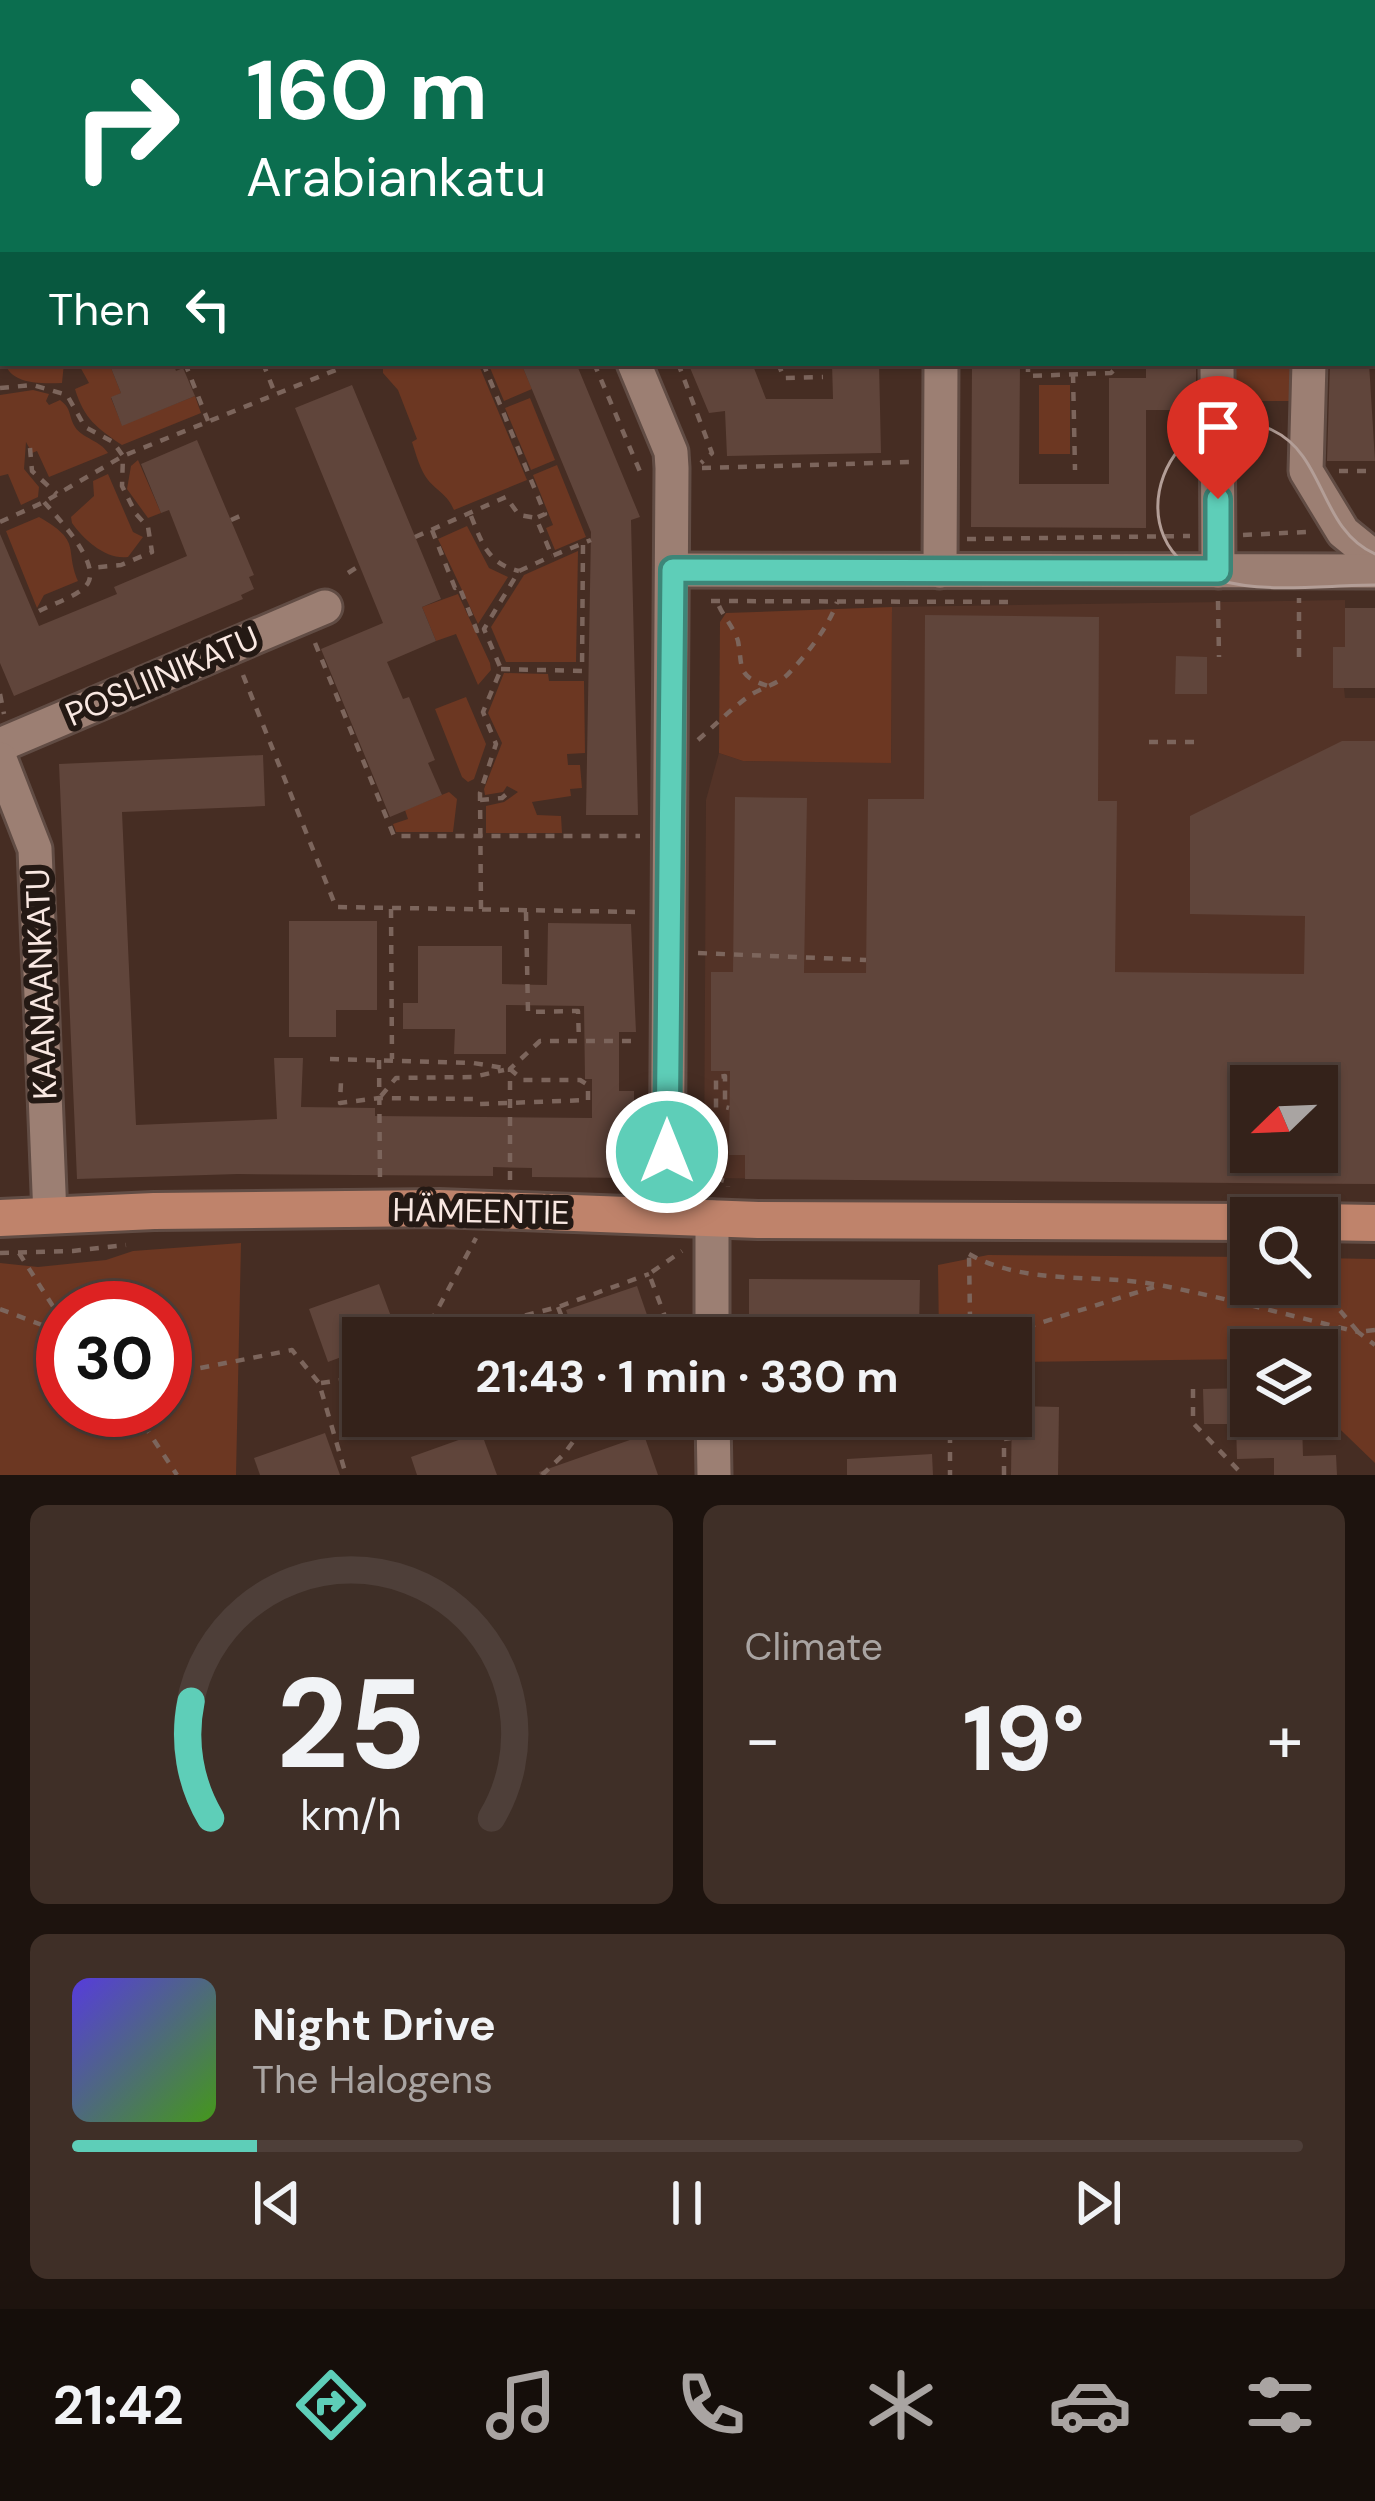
<!DOCTYPE html>
<meta charset="utf-8">
<style>
:root{--surface:#34221a;--page:#3f2f27;--text:#f1f3f6;--muted:#a9a4a2;--line:#4e3f39;--accent:#5eceb8}
body{margin:0;font-family:"DM Sans",sans-serif;background:var(--page);color:var(--text);height:100vh;display:flex;flex-direction:column;font-size:45px;white-space:nowrap}
*{box-sizing:border-box;margin:0}
p{font-size:39px;color:var(--muted)}
.icon{flex:none;width:66px;height:66px;fill:none;stroke:currentColor;stroke-width:2;stroke-linecap:round;stroke-linejoin:round}
.map{position:relative;height:1475px;overflow:hidden}
.panel{display:flex;flex-direction:column;gap:30px;padding:30px;background:#1d130e;flex:1}
.panel>*{flex:none}
.hud{position:absolute;left:0px;top:0px;width:1377px;height:366px;box-shadow:0 3px 9px #0004,0 0 0 3px var(--line);background:#0b6e4f;color:#fff;overflow:hidden}
.needle{width:78px;rotate:247deg}
.tools{position:absolute;left:1230px;top:1065px;display:grid;gap:24px}
.tools a{display:grid;place-items:center;width:108px;height:108px;border-radius:0px;background:var(--surface);box-shadow:0 3px 9px #0004,0 0 0 3px var(--line);font-size:60px}
.speed{position:absolute;left:36px;top:1281px;display:flex;gap:24px;font-size:60px;font-weight:700;text-align:center}
.speed>*{display:grid;place-content:center;width:156px;height:156px;border-radius:50%;background:var(--surface);box-shadow:0 3px 9px #0004,0 0 0 3px var(--line);line-height:1}
.speed .limit{border:18px solid #d22;background:#fff;color:#111}
.pin{position:absolute;display:grid;place-items:center;width:102px;height:102px;color:#fff;margin:-123px -51px;border-radius:50% 50% 50% 0;rotate:-45deg;box-shadow:0 0 12px #0007}
.pin .icon{rotate:45deg}
.me{position:absolute;width:132px;margin:-66px;rotate:0deg;stroke-linejoin:round;filter:drop-shadow(0 0 9px #0008)}
.turn{display:flex;align-items:center;gap:42px;height:252px;padding:0 48px;font-size:54px}
.turn .icon{width:156px;height:156px;stroke-width:2.5}
.turn b{display:block;font-size:84px;line-height:102px}
.then{display:flex;align-items:center;height:114px;padding:0 48px;background:#0003;gap:24px;font-size:45px}
.big{font-size:90px;font-weight:700;line-height:1.1}
.panel .tile{flex:1;display:flex;flex-direction:column;justify-content:center;gap:18px;min-width:0;padding:0 42px;border-radius:18px;background:var(--page)}
.panel .dial{align-items:center;gap:0}
.dial svg{height:312px;overflow:visible;fill:none;stroke:var(--line);stroke-width:7;stroke-linecap:round;text-anchor:middle}
.dial text{fill:var(--text);stroke:none}
.song{display:flex;align-items:center;gap:36px}
.cover{width:144px;height:144px;border-radius:18px;background:linear-gradient(135deg,hsl(250 70% 55%),hsl(100 70% 35%))}
.played{height:12px;border-radius:6px;background:linear-gradient(90deg,var(--accent) 15%,var(--line) 15%)}
.keys{display:flex;justify-content:space-around;direction:ltr}
.heat{display:flex;justify-content:space-between;align-items:center;font-size:66px;direction:ltr}
.panel .tiles{flex:1;display:grid;gap:30px;grid-template-columns:1fr 1fr}
.tile:last-child{grid-column:span 2}
.trip{position:absolute;left:342px;top:1317px;width:690px;height:120px;border-radius:0px;background:var(--surface);box-shadow:0 3px 9px #0004,0 0 0 3px var(--line);font-weight:700;line-height:120px;text-align:center}
.tabs{display:flex;height:192px;justify-content:space-around;align-items:center;background:#150e0a;color:var(--muted)}
.tabs .icon{width:84px;height:84px}
.tabs .current{color:var(--accent)}
.tabs b{font-size:54px;color:var(--text)}
.map>svg:first-child{display:block}
.built{fill:#533327;fill-rule:evenodd}
.green{fill:#6c3722;fill-rule:evenodd}
.water{fill:#24907d}
.lines{fill:none;stroke-linecap:round;stroke-linejoin:round}
.stream{stroke:#24907d;stroke-width:8}
.building{fill:#60453b;fill-rule:evenodd}
.minor-casing{stroke:#614c44;stroke-width:39}
.major-casing{stroke:#614c44;stroke-width:42}
.path{stroke:#7c655c;stroke-width:4.5;stroke-dasharray:9 9;stroke-linecap:butt}
.minor{stroke:#9c7f73;stroke-width:33}
.major{stroke:#bf836b;stroke-width:36}
.tram{stroke:#b39e97;stroke-width:3}
.route-casing{stroke:#3d8678;stroke-width:30}
.route{stroke:#5eceb8;stroke-width:21}
.labels{text-anchor:middle;dominant-baseline:central;stroke-width:12;stroke-linejoin:round;paint-order:stroke}
.street-label{font-size:33px;fill:#f9e8e2;stroke:#241914}
</style>
<div class="map">
<svg width="1375" height="1475" viewBox="0 0 1375 1475">
<rect width="100%" height="100%" fill="#462d23"/>
<!-- built -->
<path class="built" d="M1345,600v47l-12,1v39l11,1 1,10h30v486l-671,-6 2,-378 13,-47 24,8 148,1 1,-155zM1251,1086h66v66h-66z"/>
<!-- green -->
<g class="green">
<path d="M290,0h758l1,3h-765z"/>
<path d="M3,353v10h61l-2,20c-26,1 -58,1 -59,-30z"/>
<path d="M78,363h31l12,30 -10,5 11,27 73,-29 6,17 -79,32c-25,-17 -38,-26 -47,-56l14,-6z"/>
<path d="M383,363h95l49,117 -73,30c-7,-16 -16,-18 -26,-30 -8,-10 -12,-26 -16,-38l5,-3 -19,-49 -15,-17z"/>
<path d="M488,363h33l11,26 -28,12z"/>
<path d="M1223,363h71v38h-70z"/>
<rect x="1039" y="385" width="31" height="69"/>
<path d="M33,390l16,4 -3,7 3,4 11,-5c12,9 8,15 15,27 8,12 25,13 33,26l-59,24 -12,-26 -5,2 -6,-11 -2,27 15,18 -1,10 -17,8 -13,-31 -8,2v-81z"/>
<path d="M530,398l25,62 -24,10 -26,-62z"/>
<path d="M138,460l23,53 -13,5 -21,-29 4,-23z"/>
<path d="M557,465l29,72 -31,13 -9,-22 7,-3 -20,-50z"/>
<path d="M108,474l25,58 10,5 -15,20c-22,3 -44,-17 -56,-34l-1,-6 23,-21 -1,-15z"/>
<path d="M39,517c44,25 25,31 39,64l-34,14 -7,13 -31,-77z"/>
<path d="M467,526l22,42 19,9 -30,47 -40,-85z"/>
<path d="M578,551l-2,111h-70l-15,-35 33,-52z"/>
<path d="M458,594l32,69 1,7 -13,15 -22,-51 -20,7 -14,-34z"/>
<path d="M892,607l-1,156 -148,-2 -24,-8 1,-131 6,-9z"/>
<path d="M504,673l44,1 1,7h35l1,72 -18,1 1,11h12l2,23 -12,1 1,7 -39,6 5,13 24,1 1,17h-76v-27l18,-4 14,-10 -11,-6 -4,6 -18,3 -1,-6 18,-46 -14,-30z"/>
<path d="M466,697l20,47 -12,35 -6,3 -6,-5 -27,-68z"/>
<path d="M449,792l8,7 -4,33h-57l-3,-8 15,-5 -3,-9z"/>
<path d="M241,1243l-5,232h-236v-212l38,4 68,-7 27,-9zM63,1308h102v102h-102z"/>
<path d="M988,1255l263,2v27h66v-26l58,1v204l-58,-56v-57h-66v9l-240,3v-24h-72l-1,-73z"/>
</g>
<!-- water -->
<path class="water" d="M0,0h252l-249,3v151z"/>
<g class="lines">
<!-- stream -->
<path class="stream" d="M381,1l1,2"/>
</g>
<!-- building -->
<g class="building">
<path d="M109,363h64l3,8 7,-3 12,28 -73,30 -11,-29 10,-4z"/>
<path d="M521,363h55l64,154 -9,3 7,295h-52l5,-283z"/>
<path d="M688,363h64l14,36h67l-1,-36h47l2,90 -154,3 -2,-45 -16,2z"/>
<path d="M972,363h48l-1,121h90v-106h37v-15h50v47h-50v118l-175,-1z"/>
<path d="M1330,363h39l6,98h-48z"/>
<path d="M352,385l89,214 -19,8 14,34 -49,21 16,37 6,-2 26,63 -7,3 14,32 -52,22 -69,-168 62,-26 -88,-215z"/>
<path d="M197,440l57,135 -5,2 5,12 -13,6 2,4 -229,97 -14,-33v-129l39,92 78,-32 -3,-7 73,-31 -18,-46 -8,3 -20,-49z"/>
<path d="M1345,608h30v80h-42v-41h12z"/>
<path d="M925,615l174,2 -1,184h19l-2,171 189,2 1,-58 -115,-2v-98l152,-75h33v443l-630,-5v-24h-16l1,-84h-19v-99h22l2,-175 72,1 -3,175h62l2,-174h56zM1251,1086h66v66h-66z"/>
<path d="M1176,656l31,1v37h-32z"/>
<path d="M263,755l2,51 -143,6 14,313 141,-6 -3,-61h29l-2,49 74,1v8l217,2v-39h-7l-1,-73 -78,-1v49h-52l1,-25h-52v-26h15v-57h84v38l45,1 1,-62 83,1 5,108h-17v59h15v87l-102,-1v-9l-39,-1v9l-255,-2 -161,5 -18,-415z"/>
<path d="M289,921h88v89h-41v27h-47z"/>
<path d="M749,1279l171,1 -1,49 -170,-1z"/>
<path d="M379,1284l20,54h-36v11l-35,13 -19,-53z"/>
<path d="M637,1286l18,52h-79l-10,-28z"/>
<path d="M1251,1388v28h17v7l34,-1 1,34 33,-1 1,20h-63v-17l-37,1 -1,-35h-32l-1,-35z"/>
<path d="M1012,1406l47,1 -1,68h-47z"/>
<path d="M481,1432l16,43h-80l-6,-18z"/>
<path d="M325,1433l15,42h-80l-6,-17z"/>
<path d="M644,1435l14,40h-118l-1,-3z"/>
<path d="M932,1454l1,21h-86v-16z"/>
</g>
<g class="lines">
<!-- minor casing -->
<g class="minor-casing">
<g id="minor">
<path d="M1215,0v3"/>
<path d="M1308,3v-3"/>
<path d="M1374,23h1"/>
<path d="M634,363l37,89 1,16 -5,747"/>
<path d="M1217,363l1,208"/>
<path d="M1309,363l-3,108 37,61 32,26"/>
<path d="M673,570l702,1"/>
<path d="M940,571l1,-208"/>
<path d="M0,745l325,-138"/>
<path d="M0,759l35,90 15,367"/>
<path d="M712,1217v121"/>
<path d="M713,1416l1,59"/>
</g>
</g>
<!-- major casing -->
<g class="major-casing">
<g id="major">
<path d="M0,1218l154,-7 285,-3 319,12 493,2"/>
<path d="M1317,1222l58,1"/>
</g>
</g>
<!-- path -->
<g class="path">
<path d="M603,0l3,3"/>
<path d="M1056,0l2,3"/>
<path d="M318,3l7,-3"/>
<path d="M355,3l6,-3"/>
<path d="M466,3l1,-3"/>
<path d="M799,3v-3"/>
<path d="M909,3l5,-3"/>
<path d="M1374,151h1"/>
<path d="M0,220h3"/>
<path d="M0,240h3"/>
<path d="M0,329h3"/>
<path d="M185,363l23,58"/>
<path d="M263,363l11,28"/>
<path d="M483,363l62,151 -9,4 16,38 39,-16"/>
<path d="M594,363l47,111"/>
<path d="M678,363l34,90 -11,10"/>
<path d="M778,363l6,15 39,-1"/>
<path d="M1028,363v13l83,-3 10,-10"/>
<path d="M1073,374l2,96"/>
<path d="M0,388l33,-3 34,10 18,32 28,15 10,14 -1,30 14,28 12,13 4,25 -31,13 -31,3"/>
<path d="M30,448l2,23 25,23"/>
<path d="M702,468l210,-6"/>
<path d="M1339,471h36"/>
<path d="M471,516c11,27 17,48 48,55"/>
<path d="M231,520l16,-7"/>
<path d="M0,522l44,-20 79,-46 230,-93"/>
<path d="M432,530l23,58 4,-2 18,45 4,-2"/>
<path d="M1243,535l63,-3v-4"/>
<path d="M415,537l91,-40 13,18 17,3"/>
<path d="M967,539l223,-3"/>
<path d="M348,573l11,-7"/>
<path d="M711,601l300,1"/>
<path d="M1218,601l1,56"/>
<path d="M719,606c5,11 16,24 19,35 5,27 -2,35 30,45"/>
<path d="M39,611c13,-7 41,-15 49,-28 12,-21 -30,-65 -44,-81"/>
<path d="M315,643l79,193h246"/>
<path d="M1299,657v-59"/>
<path d="M501,669l81,2 1,-127"/>
<path d="M243,675l93,232 303,5"/>
<path d="M0,694l4,20"/>
<path d="M698,740c17,-15 33,-31 51,-44 13,-9 31,-12 41,-24 18,-19 39,-46 47,-70"/>
<path d="M1149,742h54"/>
<path d="M480,800l22,-2 10,-9"/>
<path d="M391,909l1,150"/>
<path d="M481,909l-1,-116 16,-49 -13,-32 18,-43 -17,-40 35,-58 33,-15"/>
<path d="M526,912l2,100 50,-1 1,30"/>
<path d="M698,953l168,7"/>
<path d="M330,1059l143,4 37,6 13,11h57l8,5v15l-109,4 -6,-5 -94,-1 -39,5 1,-21"/>
<path d="M379,1060l1,120"/>
<path d="M381,1096l15,-18 77,-1 31,-7"/>
<path d="M696,1172l13,-18 -1,-38 8,-8v-31l9,-1v31l4,1"/>
<path d="M698,1173l30,9v5"/>
<path d="M510,1180v-111l30,-28h98"/>
<path d="M0,1253l73,-2 53,-6"/>
<path d="M19,1253l44,69"/>
<path d="M969,1254c57,32 127,19 190,31 67,13 133,31 199,47l17,13"/>
<path d="M1317,1283l41,49 17,-2"/>
<path d="M558,1307l12,31"/>
<path d="M0,1309l63,24"/>
<path d="M422,1338l54,-100"/>
<path d="M438,1338l120,-31 91,-33"/>
<path d="M673,1338l-24,-64 33,-23"/>
<path d="M965,1338l5,-20 -1,-64"/>
<path d="M992,1338l162,-51"/>
<path d="M352,1353l7,24"/>
<path d="M165,1375l127,-25 27,33 27,92"/>
<path d="M321,1383l42,-6"/>
<path d="M1193,1389v34l50,52"/>
<path d="M134,1410l43,65"/>
<path d="M950,1416v59"/>
<path d="M1004,1439v-23"/>
<path d="M542,1475l22,-21 28,-38"/>
<path d="M1004,1475v-36l7,-1"/>
</g>
<!-- minor -->
<use href="#minor" class="minor"/>
<!-- major -->
<use href="#major" class="major"/>
<!-- tram -->
<path class="tram" d="M1375,554c-56,-25 -49,-99 -103,-124 -103,-46 -168,118 -54,150 49,14 107,5 157,5"/>
</g>
<g class="lines">
<!-- route casing -->
<g class="route-casing">
<path id="route" d="M667,1152l6,-582 545,1v-72"/>
</g>
<!-- route -->
<use href="#route" class="route"/>
</g>
<g class="labels">
<!-- street labels -->
<g class="street-label">
<text transform="translate(162 676) rotate(-23)">POSLIINIKATU</text>
<text transform="translate(41 984) rotate(-92)">KAANAANKATU</text>
<text transform="translate(481 1211) rotate(1)">HÄMEENTIE</text>
</g>
</g>
</svg>
<div class="tools">
<a><svg class="needle" viewBox="-14 -14 28 28"><path d="M0-13l5 13h-10z" fill="#e53935"/><path d="M0 13l5-13h-10z" fill="#a9a4a2"/></svg></a>
<a><svg class="icon" aria-label="search" viewBox="0 0 24 24"><circle cx="10" cy="10" r="6"/><path d="M15 15l6 6"/></svg></a>
<a><svg class="icon" aria-label="layers" viewBox="0 0 24 24"><path d="M12 4l9 5-9 5-9-5zM3 14l9 5 9-5"/></svg></a>
</div>
<div class="speed"><div class="limit">30</div></div>
<div class="pin" style="left:1218px;top:499px;background:#d93025"><svg class="icon" aria-label="arrive" viewBox="0 0 24 24"><path d="M6 21V4h12l-3 4 3 4H6"/></svg></div>
<svg class="me" style="left:667px;top:1152px" viewBox="-20 -20 40 40"><circle r="17" fill="#5eceb8" stroke="#fff" stroke-width="3"/><path d="M0-11L8 9 0 5-8 9z" fill="#fff"/></svg>
<div class="trip">21:43 · 1 min · 330 m</div>
<div class="hud">
<div class="turn"><svg class="icon" aria-label="right" viewBox="0 0 24 24"><path d="M7 20v-9h11M14 6l5 5-5 5"/></svg><div><b>160 m</b>Arabiankatu</div></div>
<div class="then">Then<svg class="icon" aria-label="left" viewBox="0 0 24 24"><path d="M17 20v-9H6M10 6l-5 5 5 5"/></svg></div>
</div>
</div>
<section class="panel">
<div class="tiles">
<div class="tile dial"><svg viewBox="0 0 100 80">
<path d="M14 69A42 42 0 1 1 86 69"/>
<path d="M14 69A42 42 0 0 1 9 39" stroke="#5eceb8"/>
<text x="50" y="56" font-size="32" font-weight="700">25</text>
<text x="50" y="72" font-size="11">km/h</text>
</svg></div>
<div class="tile"><p>Climate</p>
<div class="heat"><a>−</a><b class="big">19°</b><a>+</a></div>
</div>
<div class="tile">
<div class="song"><i class="cover"></i><div><b>Night Drive</b><p>The Halogens</p></div></div>
<div class="played"></div>
<div class="keys"><svg class="icon" aria-label="previous" viewBox="0 0 24 24"><path d="M18 5L8 12l10 7zM5 5v14"/></svg><svg class="icon" aria-label="pause" viewBox="0 0 24 24"><path d="M8 5v14M16 5v14"/></svg><svg class="icon" aria-label="next" viewBox="0 0 24 24"><path d="M6 5l10 7-10 7zM19 5v14"/></svg></div>
</div>
</div>
</section>
<nav class="tabs">
<b>21:42</b>
<svg class="icon current" aria-label="directions" viewBox="0 0 24 24"><path d="M12 3l9 9-9 9-9-9zM9 14v-3h6M13 9l2 2-2 2"/></svg>
<svg class="icon" aria-label="music" viewBox="0 0 24 24"><path d="M9 18V5l10-2v13"/><circle cx="6" cy="18" r="3"/><circle cx="16" cy="16" r="3"/></svg>
<svg class="icon" aria-label="phone" viewBox="0 0 24 24"><path d="M5 4h4l2 5-3 2q2 4 5 5l2-3 5 2v4C11 20 4 13 5 4z"/></svg>
<svg class="icon" aria-label="climate" viewBox="0 0 24 24"><path d="M12 3v18M4 7l16 10M4 17L20 7"/></svg>
<svg class="icon" aria-label="car" viewBox="0 0 24 24"><path d="M5 17H2v-5l4-1 3-4h7l3 4 3 1v5h-3M9 17h6M6 11h13"/><circle cx="7" cy="17" r="2"/><circle cx="17" cy="17" r="2"/></svg>
<svg class="icon" aria-label="filters" viewBox="0 0 24 24"><path d="M4 7h16M4 17h16"/><circle cx="9" cy="7" r="2"/><circle cx="15" cy="17" r="2"/></svg>
</nav>
